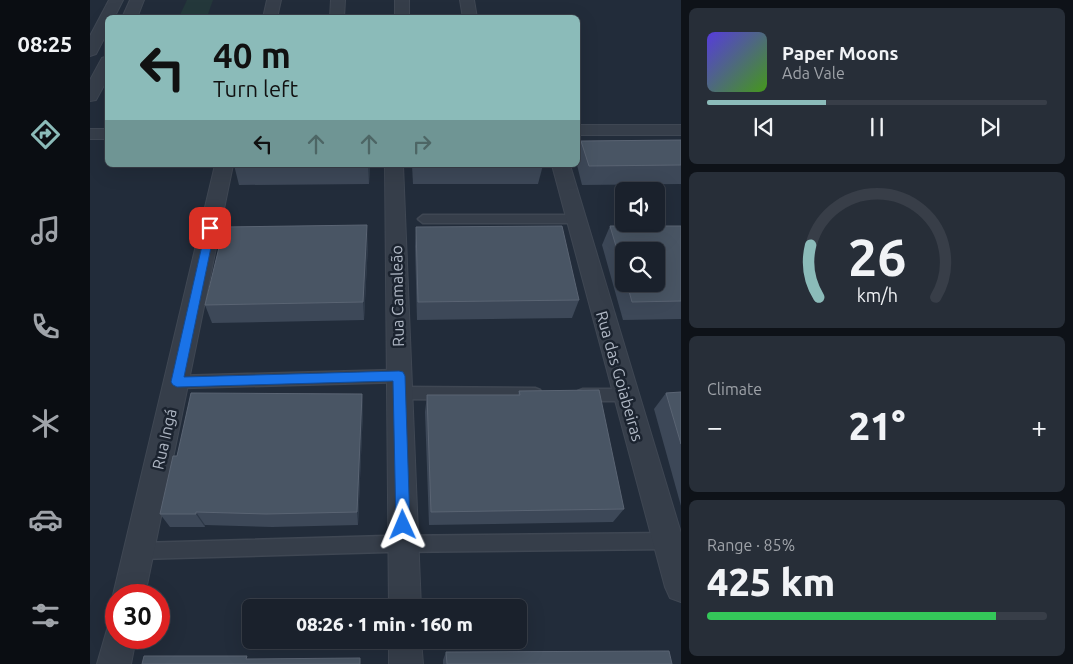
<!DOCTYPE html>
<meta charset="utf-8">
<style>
:root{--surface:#1a212c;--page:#272e38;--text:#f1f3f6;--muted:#9fa3a9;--line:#383e48;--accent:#8bbbb9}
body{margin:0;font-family:Ubuntu,sans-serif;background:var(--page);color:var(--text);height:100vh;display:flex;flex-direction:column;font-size:19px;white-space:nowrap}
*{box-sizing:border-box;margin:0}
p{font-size:16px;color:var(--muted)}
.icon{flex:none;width:28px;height:28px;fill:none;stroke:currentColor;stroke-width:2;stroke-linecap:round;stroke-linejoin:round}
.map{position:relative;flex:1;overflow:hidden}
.details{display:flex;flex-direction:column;gap:8px;padding:8px;background:#0e1218;width:392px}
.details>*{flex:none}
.banner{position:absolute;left:15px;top:15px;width:475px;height:152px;border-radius:8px;box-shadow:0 5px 20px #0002,0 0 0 1px var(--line);background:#8bbbb9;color:#111;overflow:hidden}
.buttons{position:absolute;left:525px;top:182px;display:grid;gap:10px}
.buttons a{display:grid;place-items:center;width:50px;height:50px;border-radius:8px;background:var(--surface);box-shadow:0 5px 20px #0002,0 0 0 1px var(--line);font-size:25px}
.speed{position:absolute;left:15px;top:584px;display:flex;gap:10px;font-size:25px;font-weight:700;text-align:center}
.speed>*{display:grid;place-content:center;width:65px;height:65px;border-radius:50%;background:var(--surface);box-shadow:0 5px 20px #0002,0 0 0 1px var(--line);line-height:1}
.speed .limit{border:8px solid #d22;background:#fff;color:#111}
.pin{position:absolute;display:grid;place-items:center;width:42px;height:42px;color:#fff;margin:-21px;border-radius:10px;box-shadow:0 2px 8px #0006}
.me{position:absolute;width:55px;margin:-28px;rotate:359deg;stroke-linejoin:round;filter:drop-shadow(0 0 4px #0008)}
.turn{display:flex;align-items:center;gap:18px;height:105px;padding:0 25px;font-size:22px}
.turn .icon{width:65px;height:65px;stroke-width:2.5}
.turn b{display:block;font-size:35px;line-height:42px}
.lanes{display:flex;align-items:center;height:48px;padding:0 25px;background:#0003;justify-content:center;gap:25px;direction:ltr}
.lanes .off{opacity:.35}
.big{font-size:38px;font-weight:800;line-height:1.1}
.details .card{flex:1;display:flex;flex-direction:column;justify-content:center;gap:8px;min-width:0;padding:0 18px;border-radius:8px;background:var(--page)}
.details .dial{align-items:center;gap:0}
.dial svg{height:130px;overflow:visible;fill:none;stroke:var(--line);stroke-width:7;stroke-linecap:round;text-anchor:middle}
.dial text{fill:var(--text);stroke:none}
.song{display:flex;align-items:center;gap:15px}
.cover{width:60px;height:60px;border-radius:8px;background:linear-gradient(135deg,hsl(250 70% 55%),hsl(100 70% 35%))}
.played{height:5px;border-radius:2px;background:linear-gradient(90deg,var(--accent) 35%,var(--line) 35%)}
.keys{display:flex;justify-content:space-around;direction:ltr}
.heat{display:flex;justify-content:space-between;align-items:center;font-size:28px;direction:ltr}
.charge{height:8px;border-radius:4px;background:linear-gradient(90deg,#34c759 85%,var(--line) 0)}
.trip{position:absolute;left:152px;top:599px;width:285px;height:50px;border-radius:8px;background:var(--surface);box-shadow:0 5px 20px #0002,0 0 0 1px var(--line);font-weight:800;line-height:50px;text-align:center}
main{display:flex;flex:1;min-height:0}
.menu{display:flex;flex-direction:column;width:90px;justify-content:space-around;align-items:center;background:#0a0d12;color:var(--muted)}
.menu .icon{width:35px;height:35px}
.menu .current{color:var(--accent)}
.menu b{font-size:22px;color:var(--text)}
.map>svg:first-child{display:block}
.green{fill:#24383b}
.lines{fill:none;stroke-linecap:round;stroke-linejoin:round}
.lane-casing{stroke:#3f4753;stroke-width:3}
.street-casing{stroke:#3f4753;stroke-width:2}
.lane{fill:#363e4a;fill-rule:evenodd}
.street{fill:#363e4a;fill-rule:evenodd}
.wall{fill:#3d4858;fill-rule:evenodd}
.shaded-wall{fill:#2d3847}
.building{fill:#495564;stroke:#5a6473}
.route{fill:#1a73e8;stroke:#114b97}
.labels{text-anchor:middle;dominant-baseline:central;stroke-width:5;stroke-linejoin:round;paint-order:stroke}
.street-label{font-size:16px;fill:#b1b9c6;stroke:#1b232f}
</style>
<main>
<nav class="menu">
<b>08:25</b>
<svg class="icon current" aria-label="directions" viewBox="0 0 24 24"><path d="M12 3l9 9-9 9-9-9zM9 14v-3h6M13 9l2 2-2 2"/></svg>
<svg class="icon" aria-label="music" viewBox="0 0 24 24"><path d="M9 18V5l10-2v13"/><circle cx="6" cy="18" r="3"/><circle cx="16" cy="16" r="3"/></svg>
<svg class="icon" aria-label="phone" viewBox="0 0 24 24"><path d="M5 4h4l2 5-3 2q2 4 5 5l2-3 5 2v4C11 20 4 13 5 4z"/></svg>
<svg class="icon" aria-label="climate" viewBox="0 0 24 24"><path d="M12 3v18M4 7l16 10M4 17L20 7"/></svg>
<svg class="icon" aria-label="car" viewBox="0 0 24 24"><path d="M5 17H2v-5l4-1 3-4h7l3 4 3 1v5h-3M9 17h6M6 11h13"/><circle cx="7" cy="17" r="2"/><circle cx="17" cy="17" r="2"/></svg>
<svg class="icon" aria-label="filters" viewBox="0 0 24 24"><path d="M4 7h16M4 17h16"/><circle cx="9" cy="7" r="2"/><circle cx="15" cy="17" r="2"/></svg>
</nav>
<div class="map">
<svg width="591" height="664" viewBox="0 0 591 664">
<rect width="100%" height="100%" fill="#222c3a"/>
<!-- green -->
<path class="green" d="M97,0h26l-6,17h-28z"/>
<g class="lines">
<!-- lane casing -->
<g class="lane-casing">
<g id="lane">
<path d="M333,215h153l5,4 -5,4h-153l-5,-4z"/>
<path d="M309,370l5,2 2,4 -2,4 -5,2 -222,6 -5,-2 -2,-4 2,-4 5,-2z"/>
<path d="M310,387l135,1 5,2 2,4 -2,4 -5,2 -135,-1 -5,-2 -2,-4 2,-4z"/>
<path d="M493,389h42l5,2 2,4 -2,4 -5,2h-42l-5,-2 -2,-4 2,-4z"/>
<path d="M578,533l6,2 2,6 -2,6 -6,2 -282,3 -247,7 -6,-2 -2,-6 2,-6 6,-2 247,-7z"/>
</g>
</g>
<!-- street casing -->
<g class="street-casing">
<g id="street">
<path d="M19,0h14l-9,18h-6v13l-12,23 -6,2v-20z"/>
<path d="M40,0h14l-7,18h-15z"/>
<path d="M177,0h14l-4,18h-14z"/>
<path d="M241,0h14l-1,18h-14z"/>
<rect x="305" y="0" width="14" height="18"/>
<path d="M370,0h14l3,18h-14z"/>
<path d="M18,56v22l-12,22 -6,1v-21l12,-22z"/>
<rect x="488" y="125" width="103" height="10"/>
<rect x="0" y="129" width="18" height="10"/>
<path d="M125,165h18l-88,430h-29v7l-3,-7z"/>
<path d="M295,165h18l18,443h-32z"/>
<path d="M462,165h18l111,368v69l-11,-4 -5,-11z"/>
<path d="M26,623v15h20l-5,26h-34l11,-38z"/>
<path d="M299,640h32l2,24h-34z"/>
</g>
</g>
<!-- lane -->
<use href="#lane" class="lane"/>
<!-- street -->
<use href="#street" class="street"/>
</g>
<!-- wall -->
<g class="wall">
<path d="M591,140v44l-99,1 -5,-20h1v-12l3,-12z"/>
<path d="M144,165h136l-1,19 -130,1z"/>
<path d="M322,165h131l-5,19h-125z"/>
<path d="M520,226h71v93l-58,1 -21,-75zM534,251l32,33h-32z"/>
<path d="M326,227l163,73 -7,18 -155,2 -2,-74z"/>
<path d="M278,244l-4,76 -152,3 -7,-18z"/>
<path d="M429,391l105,118 -11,13 -184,3 -4,-113 2,-17h91z"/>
<path d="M591,392v114l-27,-97 12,-16z"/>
<path d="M272,394l1,16 -5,115 -86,2 -67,-2v2h-35l-10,-13 17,-58z"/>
<path d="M356,652l226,12h-229v-4z"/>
</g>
<!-- shaded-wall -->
<g class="shaded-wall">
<path d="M278,165h2l-1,19z"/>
<path d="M277,225l1,19 -4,76 -1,-18z"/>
<path d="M272,394l1,16 -5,115 -1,-13z"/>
<path d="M106,512l9,13v2l-9,-13z"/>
</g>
<!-- building -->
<g class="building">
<path d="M591,140v25l-92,1 -8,-25z"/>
<path d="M144,165h71l-71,1z"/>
<path d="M277,225l-4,77 -158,3 19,-78z"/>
<path d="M472,226l17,74 -161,2 -2,-75z"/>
<path d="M520,226h71v75l-49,1 -5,-18h29v-33h-32v22z"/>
<path d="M509,390l25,119 -193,3 -4,-117h93l-1,-4z"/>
<path d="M591,392v52l-15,-51z"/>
<path d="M101,393l171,1 -5,118 -91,2 -70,-2v2h-36l13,-58h4z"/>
<path d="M579,651l3,13h-225l-1,-12z"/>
<path d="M54,656h103l-1,3 114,-1v6h-218z"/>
</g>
<!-- route -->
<path class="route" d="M120,224l5,4 -31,149 215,-6 4,1 2,4 5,149 -2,5 -5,2 -5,-2 -2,-5 -3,-144 -216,6 -4,-2 -2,-3 35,-154z"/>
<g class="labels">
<!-- street labels -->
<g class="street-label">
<text transform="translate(307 296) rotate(-91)">Rua Camaleão</text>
<text transform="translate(530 376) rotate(74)">Rua das Goiabeiras</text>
<text transform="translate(74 439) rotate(-77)">Rua Ingá</text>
</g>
</g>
</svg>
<div class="buttons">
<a><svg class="icon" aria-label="sound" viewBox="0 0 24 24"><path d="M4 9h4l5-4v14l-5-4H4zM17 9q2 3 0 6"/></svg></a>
<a><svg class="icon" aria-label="search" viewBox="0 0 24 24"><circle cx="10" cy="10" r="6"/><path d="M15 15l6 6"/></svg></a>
</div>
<div class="speed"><div class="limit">30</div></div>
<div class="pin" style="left:120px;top:228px;background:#d93025"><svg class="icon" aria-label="arrive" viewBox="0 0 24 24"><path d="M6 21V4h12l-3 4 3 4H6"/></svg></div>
<svg class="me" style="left:313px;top:525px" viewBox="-20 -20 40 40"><path d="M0-17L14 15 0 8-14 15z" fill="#1a73e8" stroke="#fff" stroke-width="4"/></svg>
<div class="trip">08:26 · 1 min · 160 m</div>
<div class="banner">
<div class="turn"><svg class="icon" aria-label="left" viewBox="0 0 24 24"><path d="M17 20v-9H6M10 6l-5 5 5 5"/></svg><div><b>40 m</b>Turn left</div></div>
<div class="lanes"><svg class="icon" aria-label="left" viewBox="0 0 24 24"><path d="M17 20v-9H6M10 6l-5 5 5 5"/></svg><svg class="icon off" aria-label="ahead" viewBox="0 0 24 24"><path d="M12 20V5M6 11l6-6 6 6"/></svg><svg class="icon off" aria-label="ahead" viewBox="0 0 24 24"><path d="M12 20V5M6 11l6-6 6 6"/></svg><svg class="icon off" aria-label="right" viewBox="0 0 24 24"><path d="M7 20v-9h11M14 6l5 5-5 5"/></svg></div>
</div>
</div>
<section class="details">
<div class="card">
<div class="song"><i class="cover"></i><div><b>Paper Moons</b><p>Ada Vale</p></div></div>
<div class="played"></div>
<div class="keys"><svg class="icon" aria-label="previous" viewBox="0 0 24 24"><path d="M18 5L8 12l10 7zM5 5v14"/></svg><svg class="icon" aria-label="pause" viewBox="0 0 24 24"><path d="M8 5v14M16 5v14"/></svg><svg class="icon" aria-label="next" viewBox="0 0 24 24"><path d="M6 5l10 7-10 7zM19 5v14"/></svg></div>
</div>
<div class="card dial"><svg viewBox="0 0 100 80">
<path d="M14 69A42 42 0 1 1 86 69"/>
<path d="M14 69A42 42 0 0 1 9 37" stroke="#8bbbb9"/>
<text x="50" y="56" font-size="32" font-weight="700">26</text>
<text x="50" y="72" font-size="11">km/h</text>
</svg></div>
<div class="card"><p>Climate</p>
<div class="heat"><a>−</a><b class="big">21°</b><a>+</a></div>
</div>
<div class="card"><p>Range · 85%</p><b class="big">425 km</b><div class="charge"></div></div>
</section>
</main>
